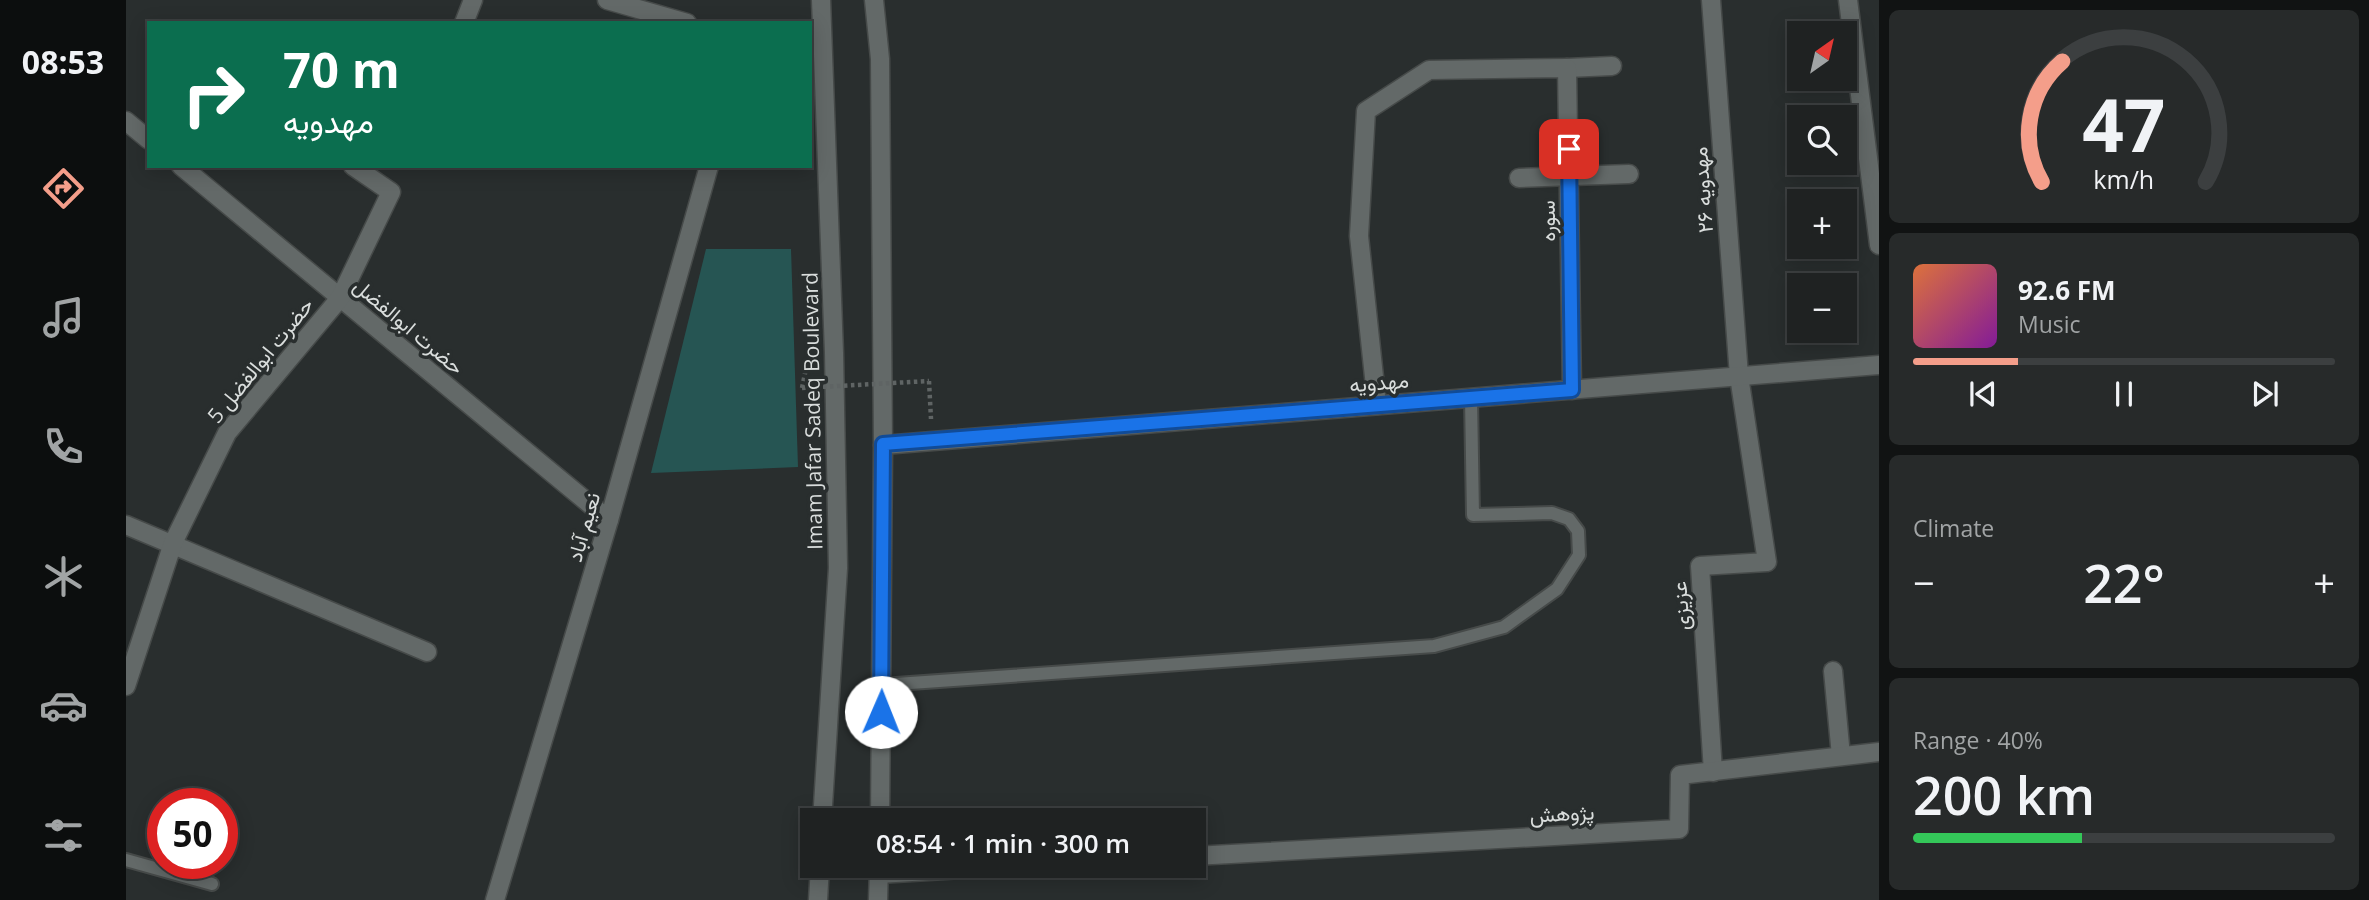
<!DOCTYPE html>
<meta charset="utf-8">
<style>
:root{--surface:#1f2222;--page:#272a2a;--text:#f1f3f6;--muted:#a1a4a5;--line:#3c3f40;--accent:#f49e8a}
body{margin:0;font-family:"Open Sans",Vazirmatn,sans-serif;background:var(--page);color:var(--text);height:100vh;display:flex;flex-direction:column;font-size:26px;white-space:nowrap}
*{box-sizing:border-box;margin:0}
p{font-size:23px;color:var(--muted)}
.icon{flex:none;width:38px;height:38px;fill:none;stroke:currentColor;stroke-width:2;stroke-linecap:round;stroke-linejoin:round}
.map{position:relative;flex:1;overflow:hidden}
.panel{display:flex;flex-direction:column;gap:10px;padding:10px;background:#111313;width:490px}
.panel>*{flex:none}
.guide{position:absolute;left:21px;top:21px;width:665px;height:147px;border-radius:0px;box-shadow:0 4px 18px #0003,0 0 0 2px var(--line);background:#0b6e4f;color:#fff;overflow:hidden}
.needle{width:46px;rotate:34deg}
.buttons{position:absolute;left:1661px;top:21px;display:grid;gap:14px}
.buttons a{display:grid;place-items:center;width:70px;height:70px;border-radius:0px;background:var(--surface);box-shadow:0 4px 18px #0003,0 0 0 2px var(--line);font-size:35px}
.speed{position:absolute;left:21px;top:788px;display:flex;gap:14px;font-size:35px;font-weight:700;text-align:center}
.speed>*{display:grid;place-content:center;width:91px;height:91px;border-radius:50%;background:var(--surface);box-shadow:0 4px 18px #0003,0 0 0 2px var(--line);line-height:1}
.speed .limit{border:10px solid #d22;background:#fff;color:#111}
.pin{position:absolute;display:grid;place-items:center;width:60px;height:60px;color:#fff;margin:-30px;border-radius:14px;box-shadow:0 4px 10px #0006}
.me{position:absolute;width:77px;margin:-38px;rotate:1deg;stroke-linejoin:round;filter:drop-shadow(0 0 5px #0008)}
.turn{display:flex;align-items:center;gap:24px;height:147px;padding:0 21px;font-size:32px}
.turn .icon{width:91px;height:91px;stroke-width:2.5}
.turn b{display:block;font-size:49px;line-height:60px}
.big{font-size:52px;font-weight:600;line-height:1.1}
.panel .widget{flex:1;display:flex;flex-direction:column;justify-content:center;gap:10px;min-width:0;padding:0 24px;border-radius:10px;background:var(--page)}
.panel .dial{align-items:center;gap:0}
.dial svg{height:182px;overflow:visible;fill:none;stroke:var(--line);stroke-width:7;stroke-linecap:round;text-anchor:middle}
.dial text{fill:var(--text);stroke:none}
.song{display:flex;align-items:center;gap:21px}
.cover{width:84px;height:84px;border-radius:10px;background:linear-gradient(135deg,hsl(20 70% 55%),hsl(290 70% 35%))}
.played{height:7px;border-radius:4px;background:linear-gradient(90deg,var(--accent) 25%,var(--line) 25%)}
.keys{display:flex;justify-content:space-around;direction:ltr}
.heat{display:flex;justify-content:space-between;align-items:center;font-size:38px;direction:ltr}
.charge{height:10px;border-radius:5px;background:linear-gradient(90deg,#34c759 40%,var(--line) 0)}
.trip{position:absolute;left:674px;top:808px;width:406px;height:70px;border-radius:0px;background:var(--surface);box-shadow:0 4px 18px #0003,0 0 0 2px var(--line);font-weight:600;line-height:70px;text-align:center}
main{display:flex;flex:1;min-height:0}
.tab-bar{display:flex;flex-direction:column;width:126px;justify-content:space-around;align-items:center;background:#0c0e0e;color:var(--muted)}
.tab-bar .icon{width:49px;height:49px}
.tab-bar .on{color:var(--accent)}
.tab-bar b{font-size:32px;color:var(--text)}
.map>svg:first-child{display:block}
.building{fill:#265553}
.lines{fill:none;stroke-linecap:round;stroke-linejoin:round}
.service-casing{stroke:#464a49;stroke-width:16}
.minor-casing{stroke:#464a49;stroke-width:21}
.tertiary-casing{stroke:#464a49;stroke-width:21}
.secondary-casing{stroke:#464a49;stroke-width:21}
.path{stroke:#5f6464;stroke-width:4.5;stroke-dasharray:3.5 3.5;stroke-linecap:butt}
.service{stroke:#636968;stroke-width:12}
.minor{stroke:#636968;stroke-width:18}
.tertiary{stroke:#636968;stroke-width:18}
.secondary{stroke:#636968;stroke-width:18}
.path-bridge{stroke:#5f6464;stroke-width:4.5;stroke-dasharray:3.5 3.5;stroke-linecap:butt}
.route-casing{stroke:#114b97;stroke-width:18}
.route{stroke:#1a73e8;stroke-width:12}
.labels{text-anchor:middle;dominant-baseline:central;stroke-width:7;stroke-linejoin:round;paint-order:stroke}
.street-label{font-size:21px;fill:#d9dddc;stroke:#292e2e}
</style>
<main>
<nav class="tab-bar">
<b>08:53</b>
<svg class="icon on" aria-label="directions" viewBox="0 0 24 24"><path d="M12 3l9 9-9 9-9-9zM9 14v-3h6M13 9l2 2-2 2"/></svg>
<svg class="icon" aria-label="music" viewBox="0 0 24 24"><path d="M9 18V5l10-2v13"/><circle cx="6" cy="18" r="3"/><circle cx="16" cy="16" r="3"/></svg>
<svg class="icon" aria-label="phone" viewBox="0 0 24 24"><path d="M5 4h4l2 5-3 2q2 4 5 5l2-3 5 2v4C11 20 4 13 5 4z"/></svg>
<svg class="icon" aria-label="climate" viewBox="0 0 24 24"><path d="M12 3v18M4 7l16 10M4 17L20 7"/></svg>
<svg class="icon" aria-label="car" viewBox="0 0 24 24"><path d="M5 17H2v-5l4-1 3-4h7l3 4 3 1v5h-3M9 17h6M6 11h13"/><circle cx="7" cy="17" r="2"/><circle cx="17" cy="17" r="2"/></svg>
<svg class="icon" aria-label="filters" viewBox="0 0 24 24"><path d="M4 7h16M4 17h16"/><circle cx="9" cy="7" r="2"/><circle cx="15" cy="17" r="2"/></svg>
</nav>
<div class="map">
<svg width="1753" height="900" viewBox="0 0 1753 900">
<rect width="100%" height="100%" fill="#292e2e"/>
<!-- building -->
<path class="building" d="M580,249h85l7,218 -147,6z"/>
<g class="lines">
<!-- service casing -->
<g class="service-casing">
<g id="service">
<path d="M756,685l552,-39 70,-19 53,-38 22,-34 -1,-24 -9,-12 -17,-6 -79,2 -2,-117"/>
<path d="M0,860l86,24"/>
</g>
</g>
<!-- minor casing -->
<g class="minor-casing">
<g id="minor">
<path d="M481,0l80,23"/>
<path d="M1585,0l28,376 28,186 -67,4 13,206"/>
<path d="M1722,0l31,245"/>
<path d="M338,23l9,-23"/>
<path d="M1441,68l45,-2"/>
<path d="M0,121l23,19"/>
<path d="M55,166l428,354"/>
<path d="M1393,178l110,-4"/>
<path d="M1251,405l-18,-169 7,-125 63,-41 138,-2 5,322"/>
<path d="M757,445l996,-80"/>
<path d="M0,525l301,127"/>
<path d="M1707,671l8,85"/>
<path d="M0,686l47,-143 54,-110 113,-135 51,-106 -38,-26"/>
<path d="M1068,856l485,-27 1,-54 199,-23"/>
<path d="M753,874l132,-8"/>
</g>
</g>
<!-- tertiary casing -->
<g class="tertiary-casing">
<path id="tertiary" d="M369,900l114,-380 100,-354"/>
</g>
<!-- secondary casing -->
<g class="secondary-casing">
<g id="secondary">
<path d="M695,0l13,353 4,215 -16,253"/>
<path d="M748,0l6,59 3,386 -3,376"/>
<path d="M692,900l2,-34"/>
<path d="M752,900l1,-34"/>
</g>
</g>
<!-- path -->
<g class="path">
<path d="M803,381l2,38"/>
<path d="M676,388l7,-34h3"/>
</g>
<!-- service -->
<use href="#service" class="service"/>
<!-- minor -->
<use href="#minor" class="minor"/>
<!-- tertiary -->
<use href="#tertiary" class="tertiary"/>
<!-- secondary -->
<use href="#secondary" class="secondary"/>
<!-- path-bridge -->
<path class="path-bridge" d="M676,388l127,-7"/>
</g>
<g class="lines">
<!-- route casing -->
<g class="route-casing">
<path id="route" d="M755,712l2,-268 689,-54 -3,-241"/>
</g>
<!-- route -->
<use href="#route" class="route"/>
</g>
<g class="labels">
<!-- street labels -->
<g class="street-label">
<text transform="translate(1576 190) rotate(-94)">مهدویه ۲۶</text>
<text transform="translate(1421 221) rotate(-91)">سوره</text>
<text transform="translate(283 326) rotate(40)">حضرت ابوالفضل</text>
<text transform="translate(134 360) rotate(-51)">حضرت ابوالفضل 5</text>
<text transform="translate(1253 382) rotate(-5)">مهدویه</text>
<text transform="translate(686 411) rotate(-91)">Imam Jafar Sadeq Boulevard</text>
<text transform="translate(457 527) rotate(-74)">نعیم آباد</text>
<text transform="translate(1554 606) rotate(-94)">عزیزی</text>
<text transform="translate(1436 813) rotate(-3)">پژوهش</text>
</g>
</g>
</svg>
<div class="buttons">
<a><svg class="needle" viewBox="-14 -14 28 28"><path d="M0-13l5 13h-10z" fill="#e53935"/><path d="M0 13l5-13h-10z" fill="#a1a4a5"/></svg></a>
<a><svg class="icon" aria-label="search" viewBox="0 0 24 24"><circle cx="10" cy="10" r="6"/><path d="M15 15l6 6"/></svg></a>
<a>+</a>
<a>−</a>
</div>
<div class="speed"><div class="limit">50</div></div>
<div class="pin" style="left:1443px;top:149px;background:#d93025"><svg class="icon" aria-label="arrive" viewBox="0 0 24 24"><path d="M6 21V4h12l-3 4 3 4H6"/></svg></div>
<svg class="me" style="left:755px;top:712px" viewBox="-20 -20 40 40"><circle r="19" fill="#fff"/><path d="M0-13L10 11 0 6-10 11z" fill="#1a73e8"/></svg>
<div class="trip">08:54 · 1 min · 300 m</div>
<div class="guide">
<div class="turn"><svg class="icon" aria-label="right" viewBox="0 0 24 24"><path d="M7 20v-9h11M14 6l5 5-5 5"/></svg><div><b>70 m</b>مهدویه</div></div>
</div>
</div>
<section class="panel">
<div class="widget dial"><svg viewBox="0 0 100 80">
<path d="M14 69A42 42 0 1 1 86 69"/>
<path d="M14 69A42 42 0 0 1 23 16" stroke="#f49e8a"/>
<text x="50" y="56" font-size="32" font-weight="700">47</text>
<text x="50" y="72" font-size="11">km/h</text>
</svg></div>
<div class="widget">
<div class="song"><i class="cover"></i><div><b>92.6 FM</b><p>Music</p></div></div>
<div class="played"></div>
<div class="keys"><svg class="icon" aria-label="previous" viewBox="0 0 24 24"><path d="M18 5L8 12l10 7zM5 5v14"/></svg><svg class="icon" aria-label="pause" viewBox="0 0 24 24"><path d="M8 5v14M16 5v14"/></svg><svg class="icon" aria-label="next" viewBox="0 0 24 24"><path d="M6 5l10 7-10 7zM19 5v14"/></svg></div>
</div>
<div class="widget"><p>Climate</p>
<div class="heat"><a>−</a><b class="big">22°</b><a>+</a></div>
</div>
<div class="widget"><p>Range · 40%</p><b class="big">200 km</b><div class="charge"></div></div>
</section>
</main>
